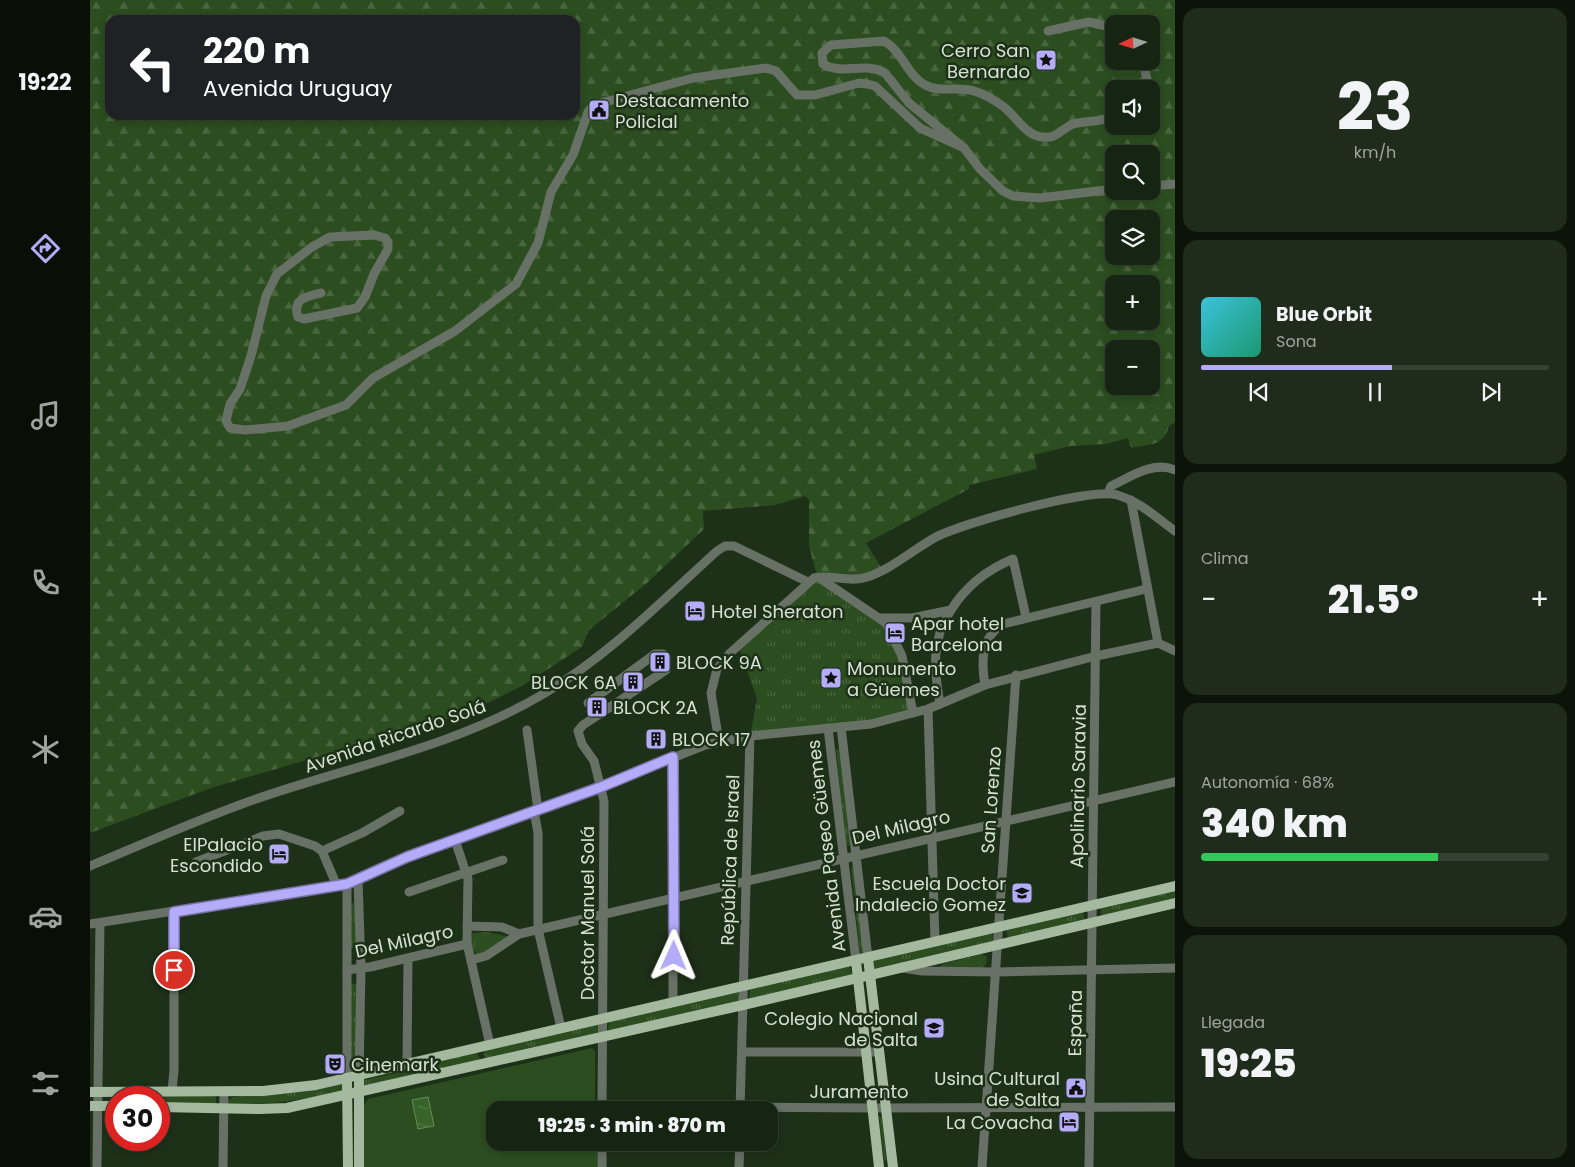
<!DOCTYPE html>
<html lang="es">
<meta charset="utf-8">
<style>
:root{--surface:#162412;--page:#1f2c1b;--text:#f1f3f6;--muted:#9ea49f;--line:#354132;--accent:#b4acf9}
body{margin:0;font-family:Poppins,sans-serif;background:var(--page);color:var(--text);height:100vh;display:flex;flex-direction:column;font-size:19px;white-space:nowrap}
*{box-sizing:border-box;margin:0}
p{font-size:16px;color:var(--muted)}
.icon{flex:none;width:28px;height:28px;fill:none;stroke:currentColor;stroke-width:2;stroke-linecap:round;stroke-linejoin:round}
.map{position:relative;flex:1;overflow:hidden}
.sheet{display:flex;flex-direction:column;gap:8px;padding:8px;background:#0c140a;width:400px}
.sheet>*{flex:none}
.guide{position:absolute;left:15px;top:15px;width:475px;height:105px;border-radius:15px;box-shadow:0 2px 8px #0003,0 0 0 1px var(--line);background:#202124;color:#fff;overflow:hidden}
.needle{width:32px;rotate:266deg}
.controls{position:absolute;left:1015px;top:15px;display:grid;gap:10px}
.controls a{display:grid;place-items:center;width:55px;height:55px;border-radius:10px;background:var(--surface);box-shadow:0 2px 8px #0003,0 0 0 1px var(--line);font-size:25px}
.speed{position:absolute;left:15px;top:1086px;display:flex;gap:10px;font-size:25px;font-weight:700;text-align:center}
.speed>*{display:grid;place-content:center;width:65px;height:65px;border-radius:50%;background:var(--surface);box-shadow:0 2px 8px #0003,0 0 0 1px var(--line);line-height:1}
.speed .limit{border:8px solid #d22;background:#fff;color:#111}
.pin{position:absolute;display:grid;place-items:center;width:42px;height:42px;color:#fff;margin:-21px;border:2px solid #fff;border-radius:50%;box-shadow:0 1px 5px #0007}
.me{position:absolute;width:55px;margin:-28px;rotate:1deg;stroke-linejoin:round;filter:drop-shadow(0 0 4px #0008)}
.turn{display:flex;align-items:center;gap:18px;height:105px;padding:0 15px;font-size:22px}
.turn .icon{width:65px;height:65px;stroke-width:2.5}
.turn b{display:block;font-size:35px;line-height:42px}
.big{font-size:38px;font-weight:800;line-height:1.1}
.sheet .tile{flex:1;display:flex;flex-direction:column;justify-content:center;gap:8px;min-width:0;padding:0 18px;border-radius:15px;background:var(--page)}
.sheet .dial{align-items:center;gap:0}
.dial b{font-size:65px;line-height:1}
.song{display:flex;align-items:center;gap:15px}
.cover{width:60px;height:60px;border-radius:8px;background:linear-gradient(135deg,hsl(190 70% 55%),hsl(160 70% 35%))}
.played{height:5px;border-radius:2px;background:linear-gradient(90deg,var(--accent) 55%,var(--line) 55%)}
.keys{display:flex;justify-content:space-around;direction:ltr}
.heat{display:flex;justify-content:space-between;align-items:center;font-size:28px;direction:ltr}
.charge{height:8px;border-radius:4px;background:linear-gradient(90deg,#34c759 68%,var(--line) 0)}
.trip{position:absolute;left:396px;top:1101px;width:292px;height:50px;border-radius:15px;background:var(--surface);box-shadow:0 2px 8px #0003,0 0 0 1px var(--line);font-weight:800;line-height:50px;text-align:center}
main{display:flex;flex:1;min-height:0}
.tabs{display:flex;flex-direction:column;width:90px;justify-content:space-around;align-items:center;background:#090e07;color:var(--muted)}
.tabs .icon{width:35px;height:35px}
.tabs .selected{color:var(--accent)}
.tabs b{font-size:22px;color:var(--text)}
.map>svg:first-child{display:block}
.grass{fill:url(#grass-tufts)}
.forest{fill:url(#forest-firs);fill-rule:evenodd}
.pitch{fill:#2b4d1f}
.water{fill:url(#water-ripples);stroke:#678a5b}
.lines{fill:none;stroke-linecap:round;stroke-linejoin:round}
.minor{stroke:#687165;stroke-width:9}
.major{stroke:#a5b9a0;stroke-width:10}
.route-casing{stroke:#7570a2;stroke-width:12}
.route{stroke:#b4acf9;stroke-width:9}
.labels{text-anchor:middle;dominant-baseline:central;stroke-width:5;stroke-linejoin:round;paint-order:stroke}
.poi-label{font-size:18px;fill:#d5e1d1;stroke:#1d3018;text-anchor:start}
.street-label{font-size:18px;fill:#d5e1d1;stroke:#1d3018}
</style>
<main>
<nav class="tabs">
<b>19:22</b>
<svg class="icon selected" aria-label="directions" viewBox="0 0 24 24"><path d="M12 3l9 9-9 9-9-9zM9 14v-3h6M13 9l2 2-2 2"/></svg>
<svg class="icon" aria-label="music" viewBox="0 0 24 24"><path d="M9 18V5l10-2v13"/><circle cx="6" cy="18" r="3"/><circle cx="16" cy="16" r="3"/></svg>
<svg class="icon" aria-label="phone" viewBox="0 0 24 24"><path d="M5 4h4l2 5-3 2q2 4 5 5l2-3 5 2v4C11 20 4 13 5 4z"/></svg>
<svg class="icon" aria-label="climate" viewBox="0 0 24 24"><path d="M12 3v18M4 7l16 10M4 17L20 7"/></svg>
<svg class="icon" aria-label="car" viewBox="0 0 24 24"><path d="M5 17H2v-5l4-1 3-4h7l3 4 3 1v5h-3M9 17h6M6 11h13"/><circle cx="7" cy="17" r="2"/><circle cx="17" cy="17" r="2"/></svg>
<svg class="icon" aria-label="filters" viewBox="0 0 24 24"><path d="M4 7h16M4 17h16"/><circle cx="9" cy="7" r="2"/><circle cx="15" cy="17" r="2"/></svg>
</nav>
<div class="map">
<svg width="1085" height="1167" viewBox="0 0 1085 1167">
<defs>
<pattern id="grass-tufts" width="24" height="20" patternUnits="userSpaceOnUse" patternTransform="scale(1.25)"><rect width="24" height="20" fill="#2b4d1f"/><path d="M3 7l-1-3M5 7V3M7 7l1-3M15 17l-1-3M17 17v-4M19 17l1-3" fill="none" stroke="#49663e"/></pattern>
<pattern id="forest-firs" width="22" height="20" patternUnits="userSpaceOnUse" patternTransform="scale(1.25)"><rect width="22" height="20" fill="#2b4d1f"/><path d="M5 1l3.5 6h-7zM16 11l3.5 6h-7z" fill="#49663e"/></pattern>
<pattern id="water-ripples" width="26" height="14" patternUnits="userSpaceOnUse" patternTransform="scale(1.25)"><rect width="26" height="14" fill="#386429"/><path d="M2 4q2-2 4 0t4 0M15 11q2-2 4 0t4 0" fill="none" stroke="#547a47"/></pattern>
</defs>
<rect width="100%" height="100%" fill="#1d3018"/>
<!-- grass -->
<g class="grass">
<path d="M725,580l66,38 14,20 18,75 -45,11 -118,12 7,-37 -19,-54z"/>
<path d="M749,748l12,96 -3,2 -2,-2 -10,-94z"/>
<path d="M761,867h2l11,84 -4,3z"/>
<path d="M1085,890v10l-73,17 -2,-9z"/>
<path d="M261,903h4l2,43 -5,2 -2,-2z"/>
<path d="M993,912l2,9 -77,17 -2,-9z"/>
<path d="M397,932l23,5 -25,17 -8,1c-5,-6 -9,-14 -4,-22z"/>
<path d="M899,933l3,1 1,7 -117,29 -2,-2v-7z"/>
<path d="M892,954l5,3 -1,8 -4,3 -42,-1 2,-3z"/>
<path d="M759,966l3,7 -2,4 -98,23 -3,-3 1,-9z"/>
<path d="M261,983l7,2 -3,82 -4,1z"/>
<path d="M647,991l3,9 -2,2 -128,29 -2,-2 1,-7z"/>
<path d="M503,1024l5,1v8l-5,2 -105,25 -5,-5 2,-6z"/>
<path d="M387,1052l3,8 -117,27 1,-7 36,-8 3,-4z"/>
<path d="M252,1084l1,7c-38,9 -73,14 -113,13l-3,-3 6,-4z"/>
<path d="M75,1095l51,1v8l-52,-1z"/>
<path d="M789,1116l4,1 4,43 -3,1z"/>
</g>
<!-- forest -->
<path class="forest" d="M0,0h1085v422l-6,4c-6,21 -20,18 -38,22l-3,-10 -22,6 -36,2 -36,9 3,14 -68,16v4l-103,54 15,24 -17,8 -48,-3 -7,-26v-46l-4,-4 -30,9 -72,6 1,18 -57,54 -58,47 -7,17 -60,39 -55,27 -256,75 -121,45zM20,20h465v95h-465zM1024,24h37v37h-37zM1024,89h37v37h-37zM1024,154h37v37h-37zM1024,219h37v37h-37zM1024,284h37v37h-37zM1024,349h37v37h-37z"/>
<!-- pitch -->
<path class="pitch" d="M502,1048l3,3v59h-100v32l102,1v24h-234l1,-62 4,-6z"/>
<!-- water -->
<path class="water" d="M338,1097l6,29 -16,3 -6,-29z"/>
<g class="lines">
<!-- minor -->
<g class="minor">
<path d="M958,31l41,-9 25,6"/>
<path d="M1053,61l6,28"/>
<path d="M1024,116c-14,7 -27,4 -41,8 -8,3 -15,12 -23,13 -23,3 -31,-18 -46,-30 -8,-6 -20,-13 -30,-16 -16,-5 -34,2 -49,-6 -18,-10 -23,-34 -41,-44l-53,4 -9,8 1,11c20,12 42,-3 62,9l24,30 55,45 16,21 23,22 10,5 27,2 74,-9"/>
<path d="M1061,186l24,-2"/>
<path d="M231,293c-14,3 -29,6 -23,24l6,2 53,-11 8,-11 9,-23 14,-25v-7l-3,-4 -11,-3 -44,2 -18,10 -35,27 -11,22 -15,60 -11,33 -10,15 -4,17 4,7 15,2 43,-4 58,-21 27,-27 82,-47 61,-47 22,-41 13,-51 22,-37 15,-43 6,-7 99,-27 73,-10 10,3 21,24h18l44,-12 8,1 8,2 45,42 44,20"/>
<path d="M1018,493l3,-7 4,-2c18,-9 40,-23 60,-14"/>
<path d="M1041,500l27,143"/>
<path d="M728,577l68,46 16,33 11,57"/>
<path d="M791,618h31l39,-8c15,-24 35,-40 62,-51l13,58"/>
<path d="M895,685c-4,-23 -4,-48 18,-61l143,-35"/>
<path d="M498,703l67,-49h8l3,2v14l-83,55 -5,6 4,13 12,17 10,40 -2,309"/>
<path d="M850,704c-6,-33 -9,-65 11,-94"/>
<path d="M838,709l7,232"/>
<path d="M751,727l27,231"/>
<path d="M738,728l28,233"/>
<path d="M437,730l11,80"/>
<path d="M629,742l-8,-49 6,-24 12,-15 85,-76c17,-4 36,5 53,-1 23,-7 47,-28 69,-40 27,-14 155,-50 181,-42 22,6 40,23 58,36"/>
<path d="M583,757v244"/>
<path d="M444,811l4,22v96l23,99"/>
<path d="M365,840l13,39 -1,64 23,102"/>
<path d="M232,851l40,-18 38,-22"/>
<path d="M106,862l67,-26 16,-2 36,12 7,5 15,35"/>
<path d="M0,866c56,-23 111,-48 169,-68 96,-33 198,-52 286,-105 64,-38 118,-93 172,-142l8,-5h9l74,36"/>
<path d="M268,880l3,89 -2,108"/>
<path d="M257,884v194"/>
<path d="M319,892l94,-32"/>
<path d="M0,924l257,-40 60,-27 194,-70 104,-42 45,-9 121,-12 57,-15 57,-24 111,-29 62,-13 17,8"/>
<path d="M377,926l35,1 17,7"/>
<path d="M381,960l15,-4 33,-22 656,-152"/>
<path d="M813,968l19,3 75,1 178,-4"/>
<path d="M257,970l23,-3 97,-23"/>
<path d="M652,1052h137"/>
<path d="M317,1064l1,-106"/>
<path d="M82,1091l2,-21v-158"/>
<path d="M512,1106l270,2 303,-1"/>
<path d="M650,1110l10,-374"/>
<path d="M7,1167l3,-244"/>
<path d="M133,1167l1,-76"/>
<path d="M512,1167v-25"/>
<path d="M649,1167l1,-25"/>
<path d="M892,1167l34,-492"/>
<path d="M999,1167l7,-564"/>
</g>
<!-- major -->
<g class="major">
<path d="M778,958l25,209"/>
<path d="M766,961l23,206"/>
<path d="M257,1078l1,89"/>
<path d="M0,1092l173,-1 53,-6 859,-199"/>
<path d="M0,1106h26"/>
<path d="M69,1107l101,2 27,-1 456,-103 432,-102"/>
<path d="M269,1167v-90"/>
</g>
</g>
<g class="lines">
<!-- route casing -->
<g class="route-casing">
<path id="route" d="M84,970v-58l173,-28 60,-27 194,-70 72,-30 1,199"/>
</g>
<!-- route -->
<use href="#route" class="route"/>
</g>
<!-- icons -->
<defs>
<g id="sight-square" transform="scale(1.125)"><rect x="-9" y="-9" width="18" height="18" rx="4" fill="#b4acf9" stroke="#1d3018"/><path d="M0-6L1.8-2.2L6-1.7L2.9 1.2L3.7 5.4L0 3.3L-3.7 5.4L-2.9 1.2L-6-1.7L-1.8-2.2Z" fill="#111"/></g>
<g id="civic-square" transform="scale(1.125)"><rect x="-9" y="-9" width="18" height="18" rx="4" fill="#b4acf9" stroke="#1d3018"/><path d="M-.6-6.5H3V-4.5H.6V-3L4-1V1h2V6H-6V1h2V-1L-.6-3ZM-1.2 2.5V6h2.4V2.5Z" fill="#111"/></g>
<g id="hotel-square" transform="scale(1.125)"><rect x="-9" y="-9" width="18" height="18" rx="4" fill="#b4acf9" stroke="#1d3018"/><path d="M-6-4.5h1.5V1H6V5H4.5V3h-9V5H-6ZM-4 0a1.8 1.8 0 1 1 3.6 0ZM.5 0V-2.5h3Q6-2.5 6 0Z" fill="#111"/></g>
<g id="building-square" transform="scale(1.125)"><rect x="-9" y="-9" width="18" height="18" rx="4" fill="#b4acf9" stroke="#1d3018"/><path d="M-4-6H4V6H1V3H-1V6H-4ZM-2.5-4.3h1.7v1.8h-1.7ZM.8-4.3h1.7v1.8H.8ZM-2.5-1h1.7V.8h-1.7ZM.8-1h1.7V.8H.8Z" fill="#111"/></g>
<g id="school-square" transform="scale(1.125)"><rect x="-9" y="-9" width="18" height="18" rx="4" fill="#b4acf9" stroke="#1d3018"/><path d="M0-5L7-2L0 1L-7-2ZM-4 1L0 2.5L4 1V4Q0 6-4 4Z" fill="#111"/></g>
<g id="theatre-square" transform="scale(1.125)"><rect x="-9" y="-9" width="18" height="18" rx="4" fill="#b4acf9" stroke="#1d3018"/><path d="M-5-5.5Q0-4 5-5.5V0Q5 5 0 6Q-5 5-5 0ZM-3.3-2.5H-1v1.5H-3.3ZM1-2.5H3.3v1.5H1ZM-2.8 1Q0 5.5 2.8 1Z" fill="#111"/></g>
</defs>
<g fill-rule="evenodd">
<use href="#sight-square" x="956" y="60"/>
<use href="#civic-square" x="509" y="110"/>
<use href="#hotel-square" x="605" y="611"/>
<use href="#hotel-square" x="805" y="633"/>
<use href="#building-square" x="570" y="662"/>
<use href="#sight-square" x="741" y="678"/>
<use href="#building-square" x="543" y="682"/>
<use href="#building-square" x="507" y="707"/>
<use href="#building-square" x="566" y="739"/>
<use href="#hotel-square" x="189" y="854"/>
<use href="#school-square" x="932" y="893"/>
<use href="#school-square" x="844" y="1028"/>
<use href="#theatre-square" x="245" y="1064"/>
<use href="#civic-square" x="986" y="1088"/>
<use href="#hotel-square" x="979" y="1122"/>
</g>
<g class="labels">
<!-- poi labels -->
<g class="poi-label">
<text x="940" y="50" text-anchor="end">Cerro San<tspan x="940" dy="21">Bernardo</tspan></text>
<text x="525" y="100">Destacamento<tspan x="525" dy="21">Policial</tspan></text>
<text x="621" y="611">Hotel Sheraton</text>
<text x="821" y="623">Apar hotel<tspan x="821" dy="21">Barcelona</tspan></text>
<text x="586" y="662">BLOCK 9A</text>
<text x="757" y="668">Monumento<tspan x="757" dy="21">a Güemes</tspan></text>
<text x="527" y="682" text-anchor="end">BLOCK 6A</text>
<text x="523" y="707">BLOCK 2A</text>
<text x="582" y="739">BLOCK 17</text>
<text x="173" y="844" text-anchor="end">ElPalacio<tspan x="173" dy="21">Escondido</tspan></text>
<text x="916" y="883" text-anchor="end">Escuela Doctor<tspan x="916" dy="21">Indalecio Gomez</tspan></text>
<text x="828" y="1018" text-anchor="end">Colegio Nacional<tspan x="828" dy="21">de Salta</tspan></text>
<text x="261" y="1064">Cinemark</text>
<text x="970" y="1078" text-anchor="end">Usina Cultural<tspan x="970" dy="21">de Salta</tspan></text>
<text x="963" y="1122" text-anchor="end">La Covacha</text>
</g>
<!-- street labels -->
<g class="street-label">
<text transform="translate(305 736) rotate(-19)">Avenida Ricardo Solá</text>
<text transform="translate(988 786) rotate(-89)">Apolinario Saravia</text>
<text transform="translate(901 800) rotate(-86)">San Lorenzo</text>
<text transform="translate(811 827) rotate(-13)">Del Milagro</text>
<text transform="translate(736 846) rotate(-97)">Avenida Paseo Güemes</text>
<text transform="translate(640 860) rotate(-88)">República de Israel</text>
<text transform="translate(497 913) rotate(-90)">Doctor Manuel Solá</text>
<text transform="translate(314 941) rotate(-12)">Del Milagro</text>
<text transform="translate(985 1023) rotate(-89)">España</text>
<text x="769" y="1091">Juramento</text>
</g>
</g>
</svg>
<div class="controls">
<a><svg class="needle" viewBox="-14 -14 28 28"><path d="M0-13l5 13h-10z" fill="#e53935"/><path d="M0 13l5-13h-10z" fill="#9ea49f"/></svg></a>
<a><svg class="icon" aria-label="sound" viewBox="0 0 24 24"><path d="M4 9h4l5-4v14l-5-4H4zM17 9q2 3 0 6"/></svg></a>
<a><svg class="icon" aria-label="search" viewBox="0 0 24 24"><circle cx="10" cy="10" r="6"/><path d="M15 15l6 6"/></svg></a>
<a><svg class="icon" aria-label="layers" viewBox="0 0 24 24"><path d="M12 4l9 5-9 5-9-5zM3 14l9 5 9-5"/></svg></a>
<a>+</a>
<a>−</a>
</div>
<div class="speed"><div class="limit">30</div></div>
<div class="pin" style="left:84px;top:970px;background:#d93025"><svg class="icon" aria-label="arrive" viewBox="0 0 24 24"><path d="M6 21V4h12l-3 4 3 4H6"/></svg></div>
<svg class="me" style="left:584px;top:956px" viewBox="-20 -20 40 40"><path d="M0-17L14 15 0 8-14 15z" fill="#b4acf9" stroke="#fff" stroke-width="4"/></svg>
<div class="trip">19:25 · 3 min · 870 m</div>
<div class="guide">
<div class="turn"><svg class="icon" aria-label="left" viewBox="0 0 24 24"><path d="M17 20v-9H6M10 6l-5 5 5 5"/></svg><div><b>220 m</b>Avenida Uruguay</div></div>
</div>
</div>
<section class="sheet">
<div class="tile dial"><b>23</b><p>km/h</p></div>
<div class="tile">
<div class="song"><i class="cover"></i><div><b>Blue Orbit</b><p>Sona</p></div></div>
<div class="played"></div>
<div class="keys"><svg class="icon" aria-label="previous" viewBox="0 0 24 24"><path d="M18 5L8 12l10 7zM5 5v14"/></svg><svg class="icon" aria-label="pause" viewBox="0 0 24 24"><path d="M8 5v14M16 5v14"/></svg><svg class="icon" aria-label="next" viewBox="0 0 24 24"><path d="M6 5l10 7-10 7zM19 5v14"/></svg></div>
</div>
<div class="tile"><p>Clima</p>
<div class="heat"><a>−</a><b class="big">21.5°</b><a>+</a></div>
</div>
<div class="tile"><p>Autonomía · 68%</p><b class="big">340 km</b><div class="charge"></div></div>
<div class="tile"><p>Llegada</p><b class="big">19:25</b></div>
</section>
</main>
